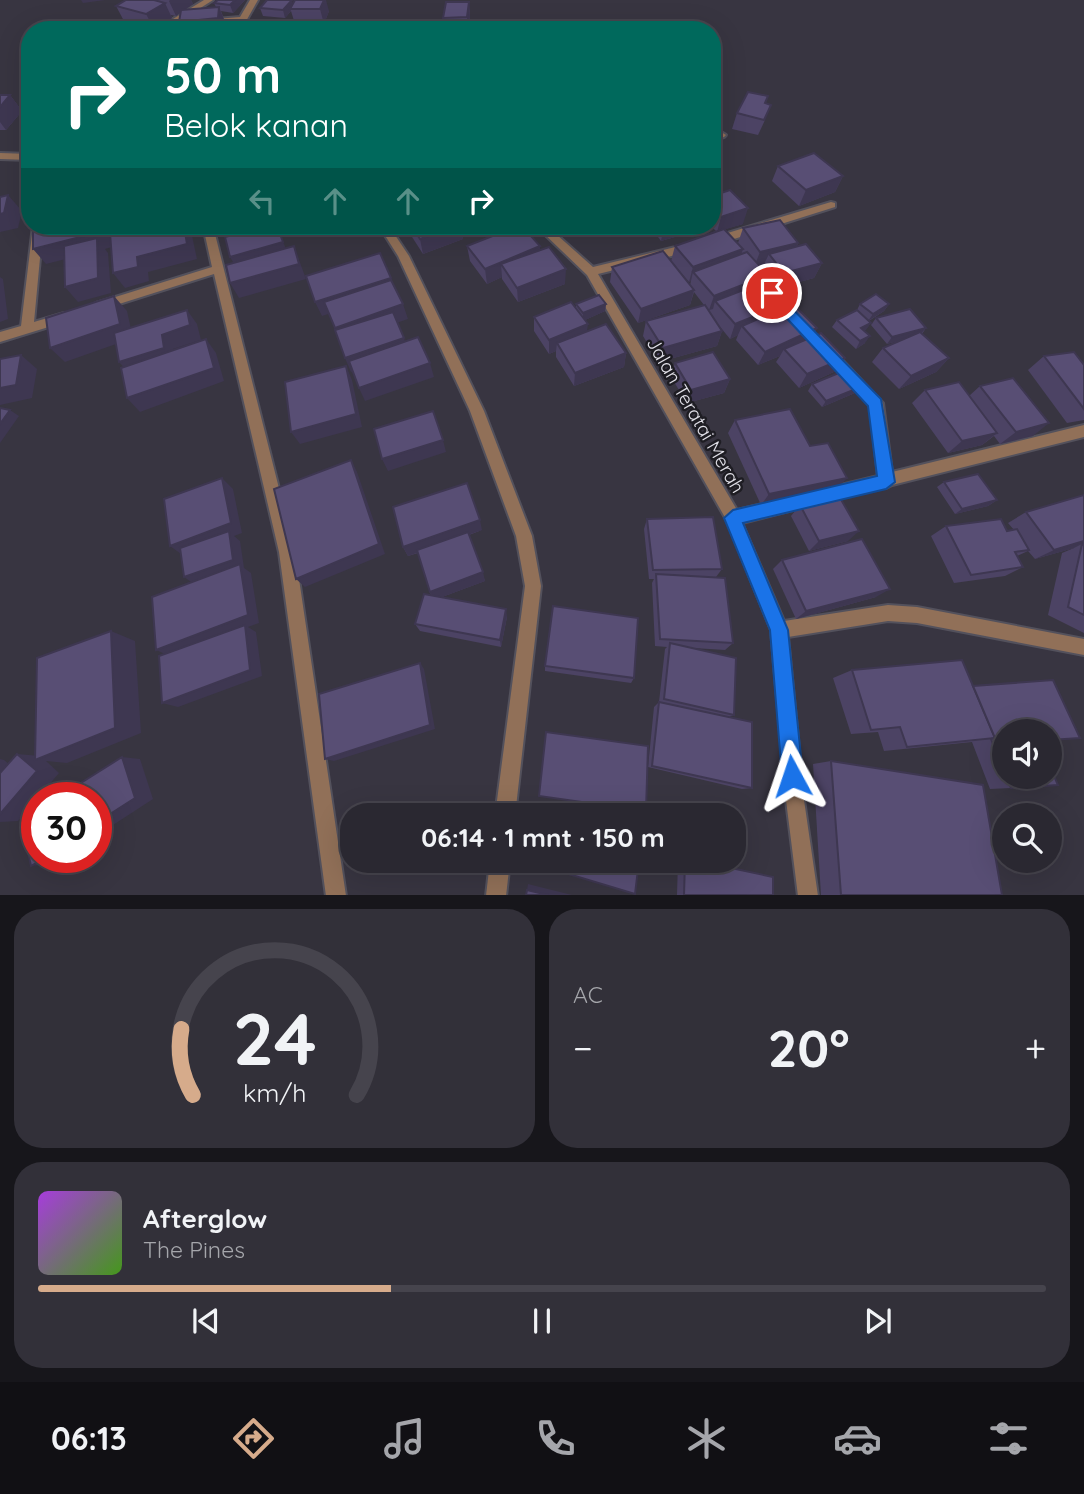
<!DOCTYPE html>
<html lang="id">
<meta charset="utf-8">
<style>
:root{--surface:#2a2831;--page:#323039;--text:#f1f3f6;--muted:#a5a6ab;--line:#46444d;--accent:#d6ab8b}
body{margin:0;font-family:Quicksand,sans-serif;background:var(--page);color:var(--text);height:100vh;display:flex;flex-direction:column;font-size:26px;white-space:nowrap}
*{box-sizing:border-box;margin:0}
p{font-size:23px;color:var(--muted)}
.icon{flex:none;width:38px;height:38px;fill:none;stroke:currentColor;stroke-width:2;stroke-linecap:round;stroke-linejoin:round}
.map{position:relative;height:895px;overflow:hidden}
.sheet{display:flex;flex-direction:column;gap:14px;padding:14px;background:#17161b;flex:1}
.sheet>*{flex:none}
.hud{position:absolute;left:21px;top:21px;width:700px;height:214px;border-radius:28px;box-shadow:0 7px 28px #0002,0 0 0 2px var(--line);background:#00695c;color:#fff;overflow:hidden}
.fabs{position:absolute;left:992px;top:719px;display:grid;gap:14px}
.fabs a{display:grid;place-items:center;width:70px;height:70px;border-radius:50%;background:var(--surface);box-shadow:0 7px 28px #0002,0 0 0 2px var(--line);font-size:35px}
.speed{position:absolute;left:21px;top:782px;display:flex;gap:14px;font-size:35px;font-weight:700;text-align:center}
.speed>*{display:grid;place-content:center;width:91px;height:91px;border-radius:50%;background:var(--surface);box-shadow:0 7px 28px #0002,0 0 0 2px var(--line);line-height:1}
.speed .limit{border:10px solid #d22;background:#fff;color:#111}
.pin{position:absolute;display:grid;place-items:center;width:60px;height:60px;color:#fff;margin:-30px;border:4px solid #fff;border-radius:50%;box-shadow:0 2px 7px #0007}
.me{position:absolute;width:77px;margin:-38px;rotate:355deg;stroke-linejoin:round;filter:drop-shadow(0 0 5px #0008)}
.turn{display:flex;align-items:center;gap:24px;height:147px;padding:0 28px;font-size:32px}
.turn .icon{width:91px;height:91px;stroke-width:2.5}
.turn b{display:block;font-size:49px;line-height:60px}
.lanes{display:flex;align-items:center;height:66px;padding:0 28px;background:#0003;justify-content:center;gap:35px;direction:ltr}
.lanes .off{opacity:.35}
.big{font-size:52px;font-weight:800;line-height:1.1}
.sheet .tile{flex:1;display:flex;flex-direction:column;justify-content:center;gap:10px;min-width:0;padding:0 24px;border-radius:28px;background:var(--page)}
.sheet .dial{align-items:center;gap:0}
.dial svg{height:182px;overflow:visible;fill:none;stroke:var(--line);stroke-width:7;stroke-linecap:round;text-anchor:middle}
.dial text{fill:var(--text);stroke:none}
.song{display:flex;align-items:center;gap:21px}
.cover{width:84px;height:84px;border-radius:10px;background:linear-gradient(135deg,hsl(280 70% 55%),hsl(100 70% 35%))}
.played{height:7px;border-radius:4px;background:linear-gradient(90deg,var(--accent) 35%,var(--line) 35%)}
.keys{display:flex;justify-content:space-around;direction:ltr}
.heat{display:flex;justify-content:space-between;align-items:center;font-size:38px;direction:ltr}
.sheet .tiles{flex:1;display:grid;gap:14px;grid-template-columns:1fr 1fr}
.tile:last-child{grid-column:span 2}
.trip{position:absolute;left:340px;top:803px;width:406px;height:70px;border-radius:28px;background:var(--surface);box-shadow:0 7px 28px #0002,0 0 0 2px var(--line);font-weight:800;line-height:70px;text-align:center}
.tabs{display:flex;height:112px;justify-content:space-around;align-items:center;background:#111014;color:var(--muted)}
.tabs .icon{width:49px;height:49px}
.tabs .on{color:var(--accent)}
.tabs b{font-size:32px;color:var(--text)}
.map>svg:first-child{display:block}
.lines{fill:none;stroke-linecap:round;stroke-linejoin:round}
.minor-casing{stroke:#53515c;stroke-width:4}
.minor{fill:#917058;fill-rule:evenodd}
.wall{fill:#4c4364}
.shaded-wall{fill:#3e3751}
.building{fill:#584e74;stroke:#3e3751;stroke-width:2}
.route{fill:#1a73e8;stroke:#114b97;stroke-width:2}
.labels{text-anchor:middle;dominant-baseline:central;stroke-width:5;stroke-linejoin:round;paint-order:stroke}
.street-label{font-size:19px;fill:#e2e1e9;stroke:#1e1d23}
</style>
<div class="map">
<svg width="1084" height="896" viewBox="0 0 1084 896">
<rect width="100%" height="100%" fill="#383541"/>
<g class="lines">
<!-- minor casing -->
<g class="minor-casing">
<g id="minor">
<path d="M204,0h9l-33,21 -7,-2z"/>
<path d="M250,0h8l-17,30h-8l5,-8 -70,5 -4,-2 4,-2 72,-6z"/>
<path d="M721,132l5,3 -2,2 -12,3v-6z"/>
<path d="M0,153l30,1v6l-30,-1z"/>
<path d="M831,202l4,1v4l-120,38 -6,-4 2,-3z"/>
<path d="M33,226h10l-9,96 30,-9 6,5 -2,3 -68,21v-10l21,-6z"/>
<path d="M203,226h10l82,326 51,344h-20l-47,-344 -65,-278 -114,36 -6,-4 2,-3 116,-36z"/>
<path d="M379,226h10l20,30 75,155 48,125 9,50 -26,230h-20l30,-230 -9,-50 -46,-125 -72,-155z"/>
<path d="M536,226h11l46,41 99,-24 4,1v6l-98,24 139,236 141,-34 -8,-71 -46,-50 -2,-3 2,-3h8l51,54 9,69 192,-47v12l-192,48 -6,3 -3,-1 -141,36 42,98 104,-16 29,2 167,32v16l-167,-32 -29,-2 -100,16 16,163 14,96h-20l-12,-96 -15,-170 -44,-109 -140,-246z"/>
<path d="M490,861h20l-4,35h-20z"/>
</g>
</g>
<!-- minor -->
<use href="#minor" class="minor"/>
</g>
<!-- wall -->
<g class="wall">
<path d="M126,0h65l2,4 -9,6 32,-3 -2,-4 31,-3 -12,13 -12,-2 4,11v8h-42l-4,-8 2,-10 -5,4 -5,-1 1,3 -18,11 -30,-8 -8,-15z"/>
<path d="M295,0l34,11 -5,13h-29l-4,-13 -6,7 -22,-2 -3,-8 33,-4z"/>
<path d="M469,2l1,15 -1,13h-24l-2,-12z"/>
<path d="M0,95h10l12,16 -16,19h-6z"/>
<path d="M766,104l-1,16 -7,15 -26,-6 5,-16z"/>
<path d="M778,166l65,10 -8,16 -36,14 -27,-25z"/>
<path d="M712,196l31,28 -18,5 13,14 5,-15 55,15 -1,3 25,17 -8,15 -37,10 -9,-12 -3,7 20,21 -2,4 34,20 -4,8 23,35 -37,17 -23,-26 4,-6 -22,9 -22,-25 2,-5 -8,4 -13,-16 5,8 -5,15 -58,16 -16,-26 3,-15 58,-16 -10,-13 -4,13 -52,18 -28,-41 2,-15 78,18 1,-4 -2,1 -18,-21 4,-15 41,-15 -5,-5h1z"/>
<path d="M405,226h56l2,13 -40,15z"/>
<path d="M650,226h57l-1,2 -45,13z"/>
<path d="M467,246h73v4l25,34 -47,18 -16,-23v-2l-15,7 -17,-23z"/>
<path d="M576,304h30l-1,7 -20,9 2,11 39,22 -2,14 -50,19 -18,-29v-6l-7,3 -15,-23v-14l42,-9z"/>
<path d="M860,304h29l-5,7 -15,10 2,2 -7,8 1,12 -9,6 -24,-22 5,-7 20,-10z"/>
<path d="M876,318l50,10 -4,6 27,24 -13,14 -37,17 -27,-27 11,-14 15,-7 -11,3 -16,-19z"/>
<path d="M1044,356l40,9v55l-17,3 -39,-53z"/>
<path d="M675,363l55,16 -6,14 -37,10 -16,-26z"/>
<path d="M812,384l49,3 -6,6 -33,14 -14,-16z"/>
<path d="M980,386l53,50 -33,8 -6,-8 -12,9 -34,8 -36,-50 13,-13 44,6z"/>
<path d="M735,420l75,26 27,43 -76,16 -33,-72z"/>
<path d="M944,482l53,18 -9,6 -33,8 -18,-27z"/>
<path d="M1084,495v138l-36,-18 14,-62 12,-5 -39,11 -7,-8 -11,5 6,11 -18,9 -51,7 -23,-47 15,-10 61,5 7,-1 -6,-7 18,-11z"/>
<path d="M800,505l48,36 -39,10 -18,-35z"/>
<path d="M647,519l75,50 -6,8 17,66 -8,7 -32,-2 41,67 -5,2 23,71 -10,1 -94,-22 6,-60 5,-5 6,-53 2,-2 -12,-1 -3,-63 2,-4h-5l-5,-50z"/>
<path d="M482,530l-13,5 16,46 -43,16 65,20 -6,30 -81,-16 -5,-7 16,-29 -13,-42 -10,3 -5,-9z"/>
<path d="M782,560l94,37 -80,22 -23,-50z"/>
<path d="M545,666l89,12 -3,5 -86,-12z"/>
<path d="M852,670l121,16 107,52 -30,3v-9h-46v45h46l-39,11 -21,1 -18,-47 -88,9 -6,-19 -27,2 -18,-56z"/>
<path d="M831,761l171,134h-181l-8,-131z"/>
<path d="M678,861h25l70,16v18h-96z"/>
</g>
<!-- shaded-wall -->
<g class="shaded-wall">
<path d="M81,0h24l-22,3z"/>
<path d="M170,0h21l2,4 -17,12 -7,-15z"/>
<path d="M235,0h10l-12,13 -3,-8z"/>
<path d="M292,0l2,8 -4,1 1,2 -6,7 -2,-8z"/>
<path d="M320,0h6l3,11 -5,13 -4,-15z"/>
<path d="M469,2l1,15 -2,13 -1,-13z"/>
<path d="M165,3l7,15 -18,11 -8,-15z"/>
<path d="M219,7l6,15v8h-42l-4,-8z"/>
<path d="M10,95l12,16 -16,19 -6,-8v-15z"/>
<path d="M843,176l-8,16 -36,14 7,-16z"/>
<path d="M8,195l14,16 -4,17 -18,4v-18z"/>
<path d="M748,208l-5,16 -26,8 4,-15z"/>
<path d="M100,226h83l-78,23 3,4 3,40 -33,9 -13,-15 32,-36 -51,13 -13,-15z"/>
<path d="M184,226h4l3,5 6,28 -49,13 1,9 -24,7 -12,-15z"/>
<path d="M277,226l12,31 -50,15 -9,-15z"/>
<path d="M456,226h5l2,13 -40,15 -3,-15z"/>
<path d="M664,226h43l-1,2 -45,13z"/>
<path d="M798,243l-7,16 -22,-5 -5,10 -10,3 6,-15z"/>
<path d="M294,246l12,33 -67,19 -9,-15z"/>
<path d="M540,246v15l-39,3 1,13 -15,7 -2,-15z"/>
<path d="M743,249l-5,15 -45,8 -2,9 -2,1 4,-15z"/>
<path d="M822,263l-8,15 -37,10 7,-15z"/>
<path d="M566,269l-1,15 -47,18 -1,-14z"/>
<path d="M768,275l-6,15 -47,11 -2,8 -4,1 5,-14z"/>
<path d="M0,277l3,2 5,40 -8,3z"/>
<path d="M391,278l5,14 -74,24 -7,-14z"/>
<path d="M694,290l-4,15 -52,18 3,-14z"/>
<path d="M114,296l13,15 6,27 -68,24 -15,-14z"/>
<path d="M403,304l5,15 -67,23 -6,-14z"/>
<path d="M606,304l-1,7 -22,10v-8z"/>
<path d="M785,304l-7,15 -36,7 -4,9 -8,4 5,-15z"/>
<path d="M889,304l-5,7 -16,10 5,-7z"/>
<path d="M187,310l10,14 4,16 -28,9 3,13 -44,14 -13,-14z"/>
<path d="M871,323l-5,7 -10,5 5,-7z"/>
<path d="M588,324l-2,14 -29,5 -1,8 -7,3v-14z"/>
<path d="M817,328l-8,15 -25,6 -4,7 -22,9 7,-13z"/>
<path d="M926,328l-6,7 -33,9 5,-7z"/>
<path d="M722,331l-5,15 -58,16 4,-14z"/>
<path d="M870,336l-5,7 -9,6 4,-8z"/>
<path d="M404,338l4,14 -57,20 -6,-14z"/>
<path d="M206,339l10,14 8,28 -84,31 -13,-14z"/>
<path d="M626,353l-2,14 -50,19 1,-13z"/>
<path d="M21,355l16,14 -5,29 -32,7v-17z"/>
<path d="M845,358l-9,13 -37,17 8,-14z"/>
<path d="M949,358l-13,14 -37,17 12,-13z"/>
<path d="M430,363l4,14 -69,24 -6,-13z"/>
<path d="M346,366l6,14 10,47 -62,17 -9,-12z"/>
<path d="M730,379l-6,14 -37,10 4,-13z"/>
<path d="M861,387l-6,6 -33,14 4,-6z"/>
<path d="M10,410l9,6 -19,27v-19z"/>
<path d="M1049,423l-16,13 -33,8 16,-12z"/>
<path d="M997,433l-15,12 -34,8 14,-12z"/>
<path d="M443,440l3,12 -58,19 -6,-12z"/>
<path d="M351,460l6,12 28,82 -80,33 -9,-8z"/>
<path d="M222,478l11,11 9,44 -8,3 6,5 4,27 7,5 8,50 -11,4 8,5 6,44 -84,31 -16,-4 10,-46 -16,-7 41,-64 -13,-9v-21l-14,-10z"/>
<path d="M847,478l-10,11 -76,16 8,-11z"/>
<path d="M997,500l-9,6 -33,8 7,-5z"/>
<path d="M480,520l2,10 -74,26 -5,-9z"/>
<path d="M859,531l-11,10 -39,10 10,-10z"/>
<path d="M1084,541v3h-2l-8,4 -39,11 19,-9z"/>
<path d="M483,572l2,9 -51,19 -4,-8z"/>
<path d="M890,589l-14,8 -80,22 10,-8z"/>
<path d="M506,609l1,8 -6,30 -1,-7z"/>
<path d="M111,631l24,10 6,92 -74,30 -21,-2 13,12 -41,48 -18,1v-8l17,-60 23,2z"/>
<path d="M420,663l4,6 11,60 -101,32 -9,-2z"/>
<path d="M122,757l18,2 13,40 -57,37v-13z"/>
<path d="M0,759l4,1 19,16 -23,-2z"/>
<path d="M44,858h20l-9,5 -24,3z"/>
<path d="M528,884l44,11h-24l-21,-5z"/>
</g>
<!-- building -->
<g class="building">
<path d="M126,0h28l11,3 -19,11 -30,-8z"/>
<path d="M218,0h17l-5,5 -16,-2z"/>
<path d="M267,0h25l-9,10 -23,-2z"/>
<path d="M295,0h29l-4,9h-30z"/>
<path d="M446,2h23l-2,15 -24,1z"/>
<path d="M219,7l-1,11 -39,4 2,-12z"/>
<path d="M748,92l20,4 -3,7 6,2 -7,15 -27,-7z"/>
<path d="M0,95h10l-10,12z"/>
<path d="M814,153l29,23 -37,14 -28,-24z"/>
<path d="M730,190l18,18 -27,9 -9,-11v-10z"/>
<path d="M8,195l-4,18 -4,1v-17z"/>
<path d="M780,220l18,23 -38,9 -17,-24z"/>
<path d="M39,226h61v6l-67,17v-22z"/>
<path d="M140,226h44l3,18 -50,13 1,10 -25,6 -3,-40z"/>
<path d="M266,226h11l6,16 -53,15 -5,-20z"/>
<path d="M412,226h44l-36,13z"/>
<path d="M518,226h4l18,20 -55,23 -18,-23z"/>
<path d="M724,229l19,20 -50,18 -18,-21z"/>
<path d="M97,238l1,40 -33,9 -1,-41z"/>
<path d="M806,244l16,19 -38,10 -15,-19z"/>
<path d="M294,246l5,18 -69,19 -4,-18z"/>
<path d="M549,247l17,22 -49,19 -16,-24z"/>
<path d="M663,251l31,39 -53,19 -29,-42z"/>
<path d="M747,252l21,23 -54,21 -21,-24z"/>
<path d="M380,253l11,25 -76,24 -9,-26z"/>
<path d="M391,280l12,24 -68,24 -11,-26z"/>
<path d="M764,282l21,22 -50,20 -20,-23z"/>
<path d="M876,294l13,10 -16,10 -13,-10z"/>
<path d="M599,295l7,9 -23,9 -7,-9z"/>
<path d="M114,296l6,28 -70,24 -4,-30z"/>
<path d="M571,302l17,22 -39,16 -15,-23z"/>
<path d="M793,304l24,24 -52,24 -23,-26z"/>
<path d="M705,305l17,26 -59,17 -17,-27z"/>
<path d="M910,309l16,19 -34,9 -16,-19z"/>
<path d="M187,310l3,15 -28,10 2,13 -45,14 -5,-29z"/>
<path d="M857,310l14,13 -10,5 9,8 -10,5 -23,-21z"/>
<path d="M393,312l11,26 -59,20 -10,-28z"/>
<path d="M606,324l20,29 -51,20 -18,-30z"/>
<path d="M920,332l29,26 -38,18 -28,-28z"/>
<path d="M821,333l24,25 -38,16 -23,-25z"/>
<path d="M418,337l12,26 -71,25 -10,-27z"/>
<path d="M206,339l8,29 -87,30 -6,-30z"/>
<path d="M713,352l17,27 -39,11 -16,-27z"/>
<path d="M1074,352l10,13v44l-40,-53z"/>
<path d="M21,355l-5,30 -16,3v-29z"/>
<path d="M346,366l10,48 -65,18 -6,-50z"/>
<path d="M846,370l15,17 -35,14 -14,-17z"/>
<path d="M1013,378l36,45 -33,9 -36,-46z"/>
<path d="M959,382l38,51 -35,8 -37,-51z"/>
<path d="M0,408l10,2 -10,14z"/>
<path d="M790,409l20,37 18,-3 19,35 -78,16 -34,-74z"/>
<path d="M433,411l10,29 -61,19 -8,-30z"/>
<path d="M351,460l28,84 -83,35 -22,-90z"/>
<path d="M978,474l19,26 -35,9 -18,-27z"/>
<path d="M222,478l9,45 -61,23 -6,-47z"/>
<path d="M467,483l13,37 -77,27 -10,-40z"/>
<path d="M1084,495v46l-30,9 -28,-38z"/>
<path d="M839,496l20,35 -40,10 -19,-36z"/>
<path d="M713,517l9,52 -69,1 -6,-51z"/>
<path d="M1001,519l6,12 10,-2 12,21 -14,2 8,15 -52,8 -25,-49z"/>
<path d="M229,531l4,29 -49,17 -4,-29z"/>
<path d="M468,532l15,40 -53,20 -13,-42z"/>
<path d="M862,539l28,50 -84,22 -24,-51z"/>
<path d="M1082,544l2,1v70l-16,-8z"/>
<path d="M240,564l8,51 -92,35 -4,-53z"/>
<path d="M656,574l69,4 8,65 -73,-4z"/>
<path d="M424,594l82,15 -6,31 -85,-16z"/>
<path d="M553,606l85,12 -4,60 -89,-12z"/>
<path d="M245,625l5,45 -88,33 -3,-47z"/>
<path d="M111,631l4,97 -80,32 2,-102z"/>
<path d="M670,643l66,15 -2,57 -70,-16z"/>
<path d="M962,660l33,78 -88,9 -7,-20 -29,3 -19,-60z"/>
<path d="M420,663l10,62 -105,34 -6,-65z"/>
<path d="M1053,680l27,58 -30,2v-8h-46v40l-13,-33 4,-1 -22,-52z"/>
<path d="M659,702l93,20v66l-100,-22z"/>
<path d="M546,732l102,14 -2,65 -107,-15z"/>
<path d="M17,754l20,17 -37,43v-41z"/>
<path d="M122,757l13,41 -39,25v-25h-39z"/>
<path d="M831,761l152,24 19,110h-161z"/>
<path d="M1050,767l8,18 -47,3 -5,-11h44z"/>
<path d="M553,809l23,7h-24z"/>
<path d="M37,811v47h7l-13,8 -10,-45z"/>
<path d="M543,861h96l-4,33 -93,-28z"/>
<path d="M685,861h13l75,16v18h-89z"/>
<path d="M527,890l21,5h-22z"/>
</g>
<!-- route -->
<path class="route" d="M772,288l109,111 14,83 -9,7 -143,34 45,107 15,146 -3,8 -8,3 -7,-3 -3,-8 -12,-146 -46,-112 9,-8 144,-34 -9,-70 -101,-109v-7z"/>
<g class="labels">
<!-- street labels -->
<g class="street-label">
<text transform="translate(696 415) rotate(60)">Jalan Teratai Merah</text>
</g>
</g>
</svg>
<div class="fabs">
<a><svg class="icon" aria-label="sound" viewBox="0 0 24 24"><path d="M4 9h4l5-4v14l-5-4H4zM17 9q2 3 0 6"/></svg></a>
<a><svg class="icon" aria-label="search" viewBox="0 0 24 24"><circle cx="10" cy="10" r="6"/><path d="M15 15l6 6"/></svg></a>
</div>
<div class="speed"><div class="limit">30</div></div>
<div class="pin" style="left:772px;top:293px;background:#d93025"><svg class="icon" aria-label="arrive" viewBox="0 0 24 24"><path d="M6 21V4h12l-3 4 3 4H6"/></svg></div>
<svg class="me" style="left:792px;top:776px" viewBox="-20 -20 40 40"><path d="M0-17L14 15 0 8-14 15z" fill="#1a73e8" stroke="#fff" stroke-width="4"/></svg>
<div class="trip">06:14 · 1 mnt · 150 m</div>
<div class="hud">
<div class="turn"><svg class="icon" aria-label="right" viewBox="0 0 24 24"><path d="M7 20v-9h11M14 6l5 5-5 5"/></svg><div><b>50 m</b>Belok kanan</div></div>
<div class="lanes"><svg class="icon off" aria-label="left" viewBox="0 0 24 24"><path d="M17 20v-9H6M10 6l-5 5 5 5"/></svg><svg class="icon off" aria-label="ahead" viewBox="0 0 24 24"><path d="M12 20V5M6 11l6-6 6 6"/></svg><svg class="icon off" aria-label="ahead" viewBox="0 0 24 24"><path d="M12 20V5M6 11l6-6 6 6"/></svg><svg class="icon" aria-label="right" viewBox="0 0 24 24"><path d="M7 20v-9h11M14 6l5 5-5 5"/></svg></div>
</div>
</div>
<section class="sheet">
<div class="tiles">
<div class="tile dial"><svg viewBox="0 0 100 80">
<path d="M14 69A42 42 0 1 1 86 69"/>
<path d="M14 69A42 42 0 0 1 9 40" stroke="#d6ab8b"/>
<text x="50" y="56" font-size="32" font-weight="700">24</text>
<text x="50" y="72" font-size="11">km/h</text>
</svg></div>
<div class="tile"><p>AC</p>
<div class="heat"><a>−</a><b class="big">20°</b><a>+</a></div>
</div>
<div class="tile">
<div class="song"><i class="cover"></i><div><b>Afterglow</b><p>The Pines</p></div></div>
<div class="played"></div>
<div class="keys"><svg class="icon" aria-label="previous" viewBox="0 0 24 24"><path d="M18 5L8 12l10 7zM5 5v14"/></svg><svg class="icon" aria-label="pause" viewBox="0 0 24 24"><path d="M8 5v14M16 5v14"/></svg><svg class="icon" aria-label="next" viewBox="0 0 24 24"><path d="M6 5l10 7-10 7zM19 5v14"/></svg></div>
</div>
</div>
</section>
<nav class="tabs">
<b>06:13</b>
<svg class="icon on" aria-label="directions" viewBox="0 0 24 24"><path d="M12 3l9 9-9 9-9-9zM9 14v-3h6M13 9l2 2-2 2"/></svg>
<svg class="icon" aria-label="music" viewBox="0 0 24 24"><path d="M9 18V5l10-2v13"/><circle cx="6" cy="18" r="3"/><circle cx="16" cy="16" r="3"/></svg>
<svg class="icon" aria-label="phone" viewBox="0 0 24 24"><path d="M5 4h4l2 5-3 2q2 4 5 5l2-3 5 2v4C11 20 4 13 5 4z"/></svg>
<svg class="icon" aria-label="climate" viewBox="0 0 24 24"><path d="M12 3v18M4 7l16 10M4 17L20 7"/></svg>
<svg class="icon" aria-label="car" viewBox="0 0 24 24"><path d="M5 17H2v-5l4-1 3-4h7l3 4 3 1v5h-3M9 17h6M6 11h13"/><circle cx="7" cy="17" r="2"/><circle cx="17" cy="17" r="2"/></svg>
<svg class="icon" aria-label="filters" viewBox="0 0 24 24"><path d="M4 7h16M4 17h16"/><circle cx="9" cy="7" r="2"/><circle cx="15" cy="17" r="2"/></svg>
</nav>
